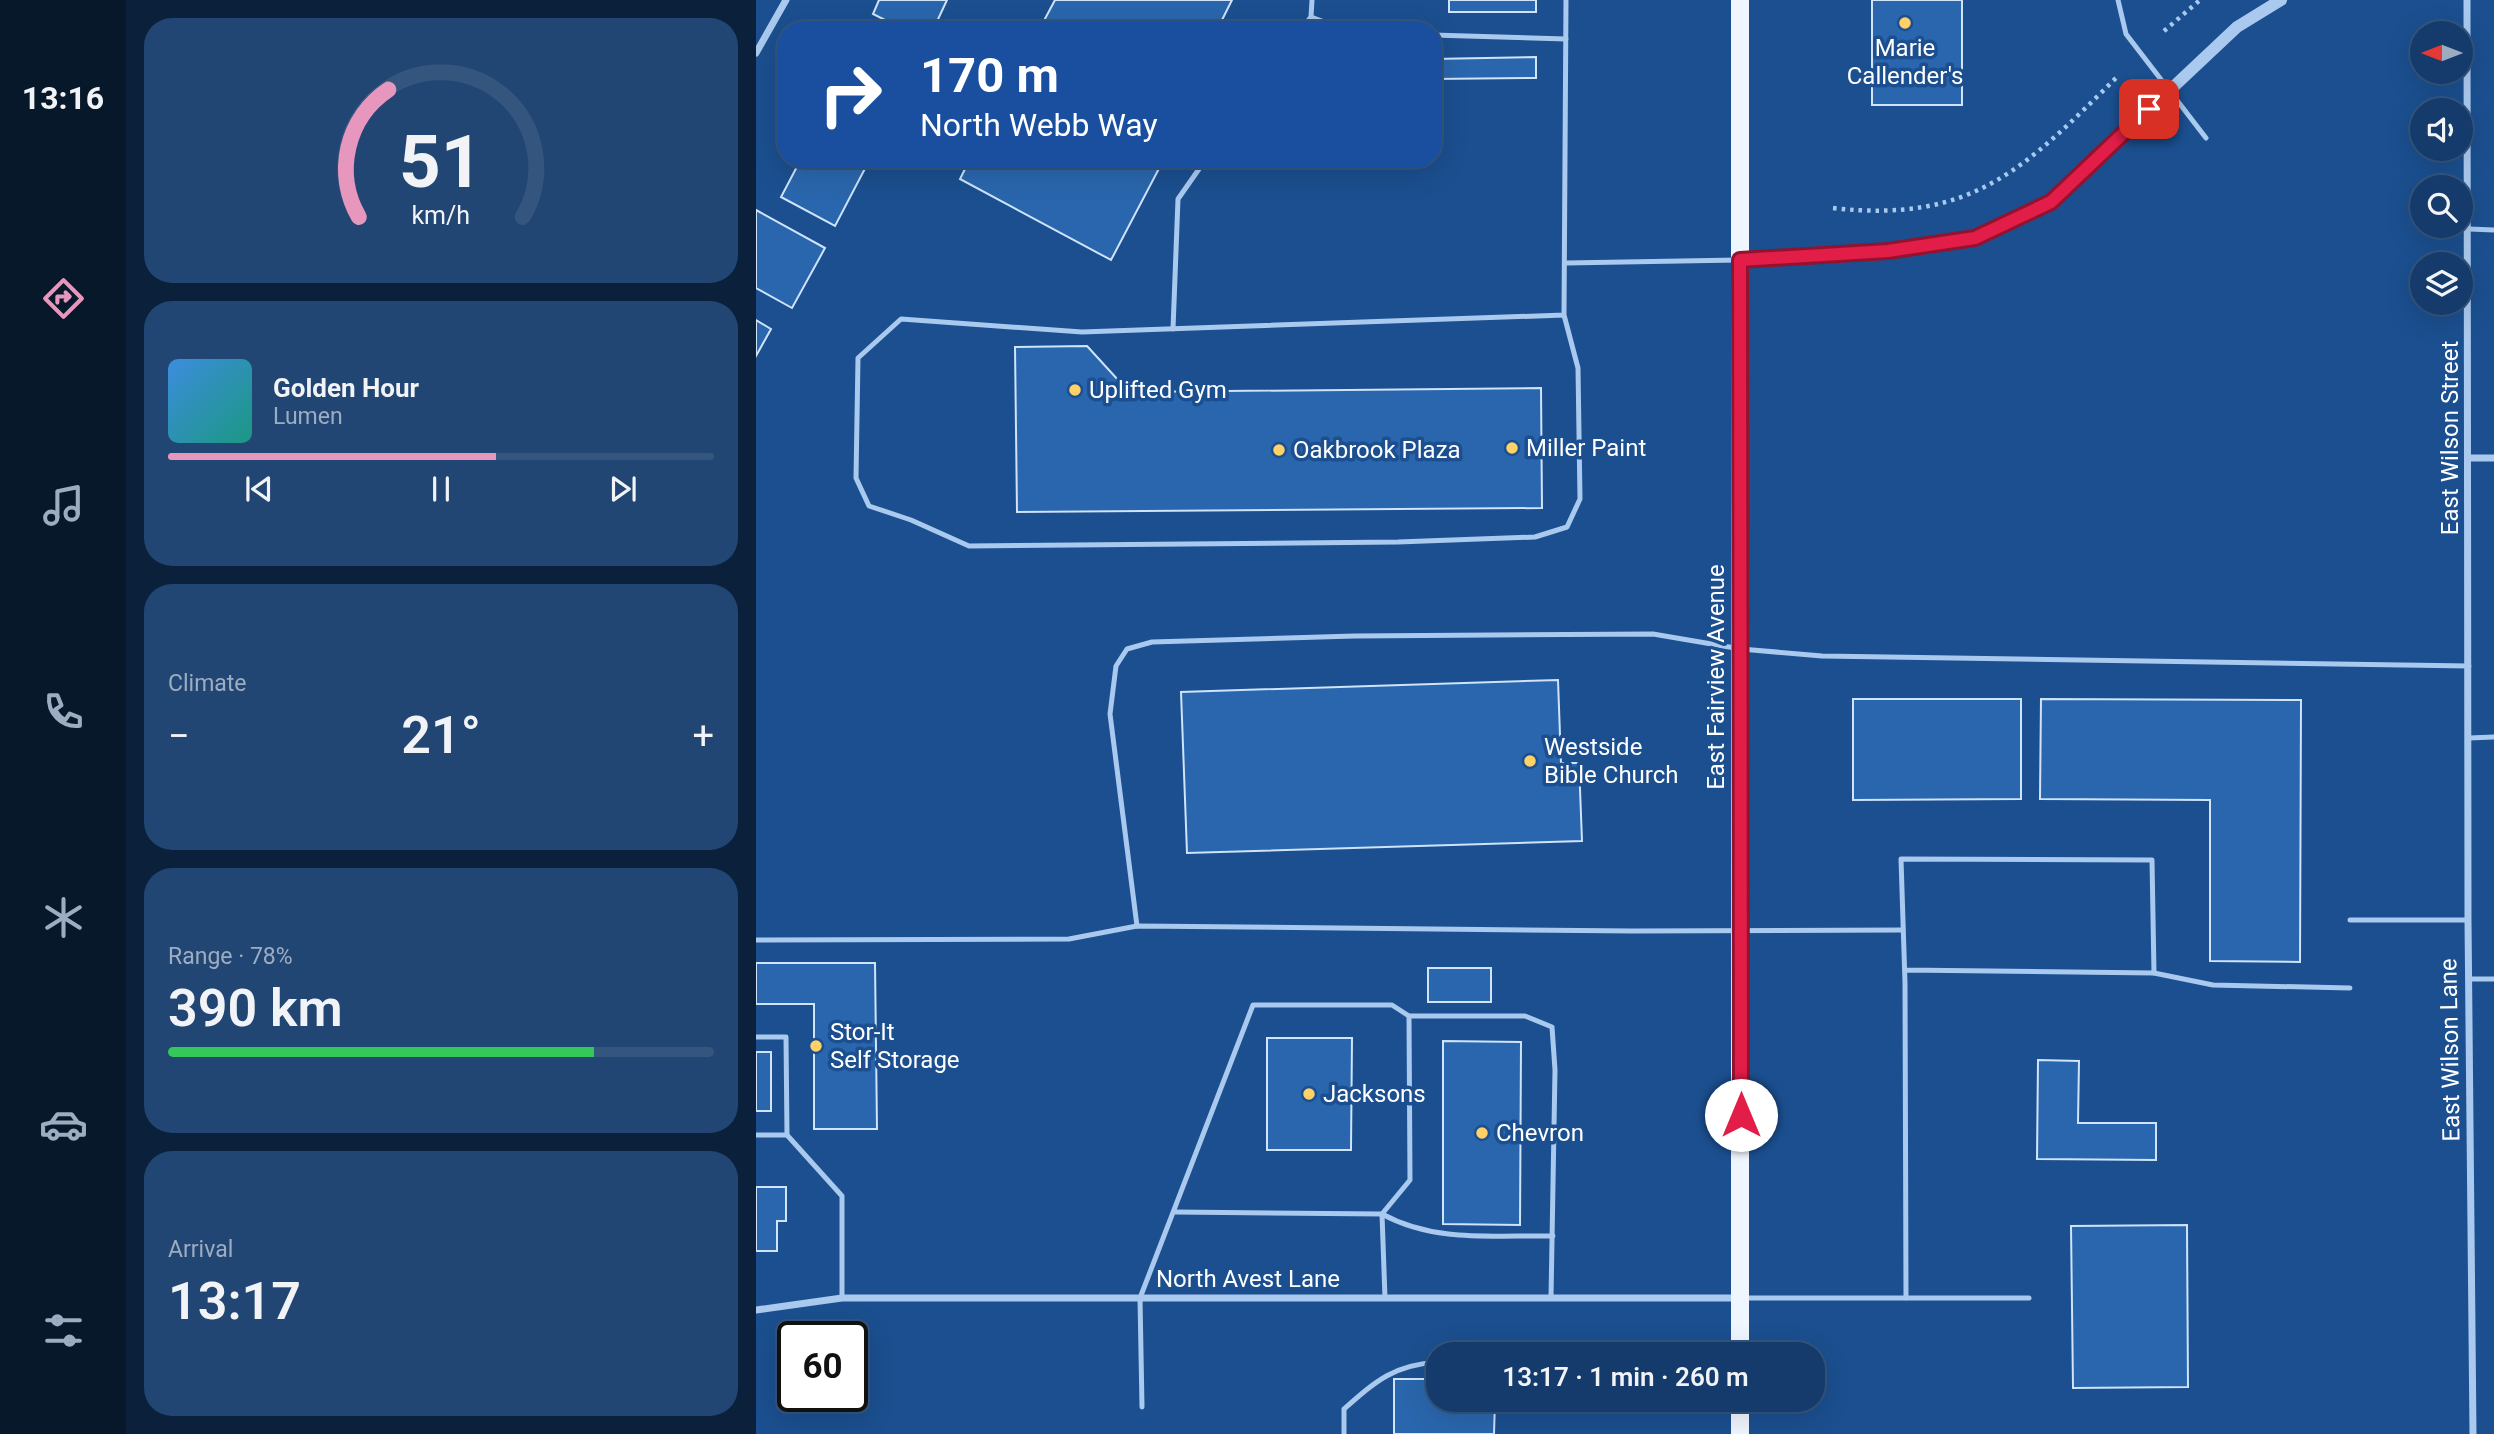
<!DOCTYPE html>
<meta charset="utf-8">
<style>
:root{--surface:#143b6b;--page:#214673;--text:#f1f3f6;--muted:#9dadc1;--line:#33557e;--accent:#e797bd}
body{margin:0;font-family:Roboto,sans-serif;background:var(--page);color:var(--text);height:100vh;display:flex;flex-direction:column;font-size:26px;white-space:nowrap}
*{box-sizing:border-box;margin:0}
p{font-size:23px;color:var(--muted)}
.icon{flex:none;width:38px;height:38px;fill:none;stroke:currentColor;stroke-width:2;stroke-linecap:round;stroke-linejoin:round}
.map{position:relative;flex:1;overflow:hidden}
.side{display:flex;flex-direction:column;gap:18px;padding:18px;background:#0b203b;width:630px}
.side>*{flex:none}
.hud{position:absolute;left:21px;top:21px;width:665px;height:147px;border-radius:28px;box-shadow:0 7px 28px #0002,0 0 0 2px var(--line);background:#1a4fa0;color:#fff;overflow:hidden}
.needle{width:46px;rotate:270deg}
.fabs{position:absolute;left:1654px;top:21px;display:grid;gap:14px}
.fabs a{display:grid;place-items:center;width:63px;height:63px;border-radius:50%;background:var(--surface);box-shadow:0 7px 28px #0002,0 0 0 2px var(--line);font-size:35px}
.speed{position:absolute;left:21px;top:1321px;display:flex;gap:14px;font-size:35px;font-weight:700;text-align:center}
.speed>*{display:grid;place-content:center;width:91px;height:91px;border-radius:50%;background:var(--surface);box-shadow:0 7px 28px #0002,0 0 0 2px var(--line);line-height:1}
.speed .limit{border:4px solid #111;border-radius:10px;background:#fff;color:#111}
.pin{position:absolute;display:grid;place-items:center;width:60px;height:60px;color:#fff;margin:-30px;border-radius:14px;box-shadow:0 4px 10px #0006}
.me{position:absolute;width:77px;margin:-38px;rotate:0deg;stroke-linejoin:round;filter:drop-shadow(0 0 5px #0008)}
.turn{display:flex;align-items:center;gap:24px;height:147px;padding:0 28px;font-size:32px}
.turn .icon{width:91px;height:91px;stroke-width:2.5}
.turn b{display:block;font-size:49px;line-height:60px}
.big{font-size:52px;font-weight:600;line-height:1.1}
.side .widget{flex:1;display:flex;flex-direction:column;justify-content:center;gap:10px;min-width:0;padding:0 24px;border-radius:28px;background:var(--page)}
.side .dial{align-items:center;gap:0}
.dial svg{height:182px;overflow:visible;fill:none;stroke:var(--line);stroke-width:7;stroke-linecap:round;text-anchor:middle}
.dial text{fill:var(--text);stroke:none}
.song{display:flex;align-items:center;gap:21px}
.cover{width:84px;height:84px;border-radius:10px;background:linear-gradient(135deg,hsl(210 70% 55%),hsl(170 70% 35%))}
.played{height:7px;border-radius:4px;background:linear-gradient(90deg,var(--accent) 60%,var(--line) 60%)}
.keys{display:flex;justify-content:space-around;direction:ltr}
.heat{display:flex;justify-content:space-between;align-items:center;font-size:38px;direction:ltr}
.charge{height:10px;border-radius:5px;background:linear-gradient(90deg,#34c759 78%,var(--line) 0)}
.trip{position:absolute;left:670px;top:1342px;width:399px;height:70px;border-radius:28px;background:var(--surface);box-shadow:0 7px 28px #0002,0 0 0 2px var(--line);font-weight:600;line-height:70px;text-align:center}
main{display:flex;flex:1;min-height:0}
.menu{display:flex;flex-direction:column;width:126px;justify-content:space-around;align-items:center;background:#08182b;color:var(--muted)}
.menu .icon{width:49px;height:49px}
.menu .selected{color:var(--accent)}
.menu b{font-size:32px;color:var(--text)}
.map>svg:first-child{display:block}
.building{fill:#2a66ad;stroke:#cfe3fa;stroke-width:2}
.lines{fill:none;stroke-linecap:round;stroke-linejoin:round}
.path{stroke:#a9c9ee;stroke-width:4.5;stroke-dasharray:3.5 5;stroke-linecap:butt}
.service{stroke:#a9c9ee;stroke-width:5}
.minor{stroke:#a9c9ee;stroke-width:7}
.tertiary{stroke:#a9c9ee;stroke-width:12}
.primary{stroke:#f0f6ff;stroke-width:18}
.route-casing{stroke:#92132f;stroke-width:18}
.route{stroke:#e11d48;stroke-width:12}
.poi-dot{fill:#ffd166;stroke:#1b4f8f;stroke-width:2.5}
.labels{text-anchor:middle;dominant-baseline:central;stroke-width:7;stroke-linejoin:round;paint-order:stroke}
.poi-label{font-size:24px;fill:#fff;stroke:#1b4f8f;text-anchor:start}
.street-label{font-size:24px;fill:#fff;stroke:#1b4f8f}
</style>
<main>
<nav class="menu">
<b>13:16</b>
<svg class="icon selected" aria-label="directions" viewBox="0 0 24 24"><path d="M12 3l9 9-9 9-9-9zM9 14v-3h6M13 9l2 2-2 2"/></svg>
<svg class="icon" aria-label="music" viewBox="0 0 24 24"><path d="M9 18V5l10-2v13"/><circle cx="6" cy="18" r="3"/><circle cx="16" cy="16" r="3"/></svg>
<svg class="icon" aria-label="phone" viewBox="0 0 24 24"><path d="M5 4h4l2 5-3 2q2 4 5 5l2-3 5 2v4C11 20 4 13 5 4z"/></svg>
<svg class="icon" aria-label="climate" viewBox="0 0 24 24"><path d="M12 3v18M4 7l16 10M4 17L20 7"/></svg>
<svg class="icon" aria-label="car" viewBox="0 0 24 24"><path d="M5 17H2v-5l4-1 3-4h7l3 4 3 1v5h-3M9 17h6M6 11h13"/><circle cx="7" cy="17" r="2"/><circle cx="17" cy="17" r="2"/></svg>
<svg class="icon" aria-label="filters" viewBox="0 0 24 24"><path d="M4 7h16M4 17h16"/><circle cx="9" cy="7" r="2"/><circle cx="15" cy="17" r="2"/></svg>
</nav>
<section class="side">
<div class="widget dial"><svg viewBox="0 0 100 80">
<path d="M14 69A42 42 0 1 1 86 69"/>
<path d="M14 69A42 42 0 0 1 27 13" stroke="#e797bd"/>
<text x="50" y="56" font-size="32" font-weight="700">51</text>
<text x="50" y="72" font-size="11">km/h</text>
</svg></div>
<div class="widget">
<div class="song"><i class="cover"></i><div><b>Golden Hour</b><p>Lumen</p></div></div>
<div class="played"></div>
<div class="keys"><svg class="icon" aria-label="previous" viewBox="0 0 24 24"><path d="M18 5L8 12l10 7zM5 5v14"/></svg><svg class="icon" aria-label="pause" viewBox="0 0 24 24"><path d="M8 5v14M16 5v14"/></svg><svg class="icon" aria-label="next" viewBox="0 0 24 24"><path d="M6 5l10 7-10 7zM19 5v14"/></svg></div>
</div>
<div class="widget"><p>Climate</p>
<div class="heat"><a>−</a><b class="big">21°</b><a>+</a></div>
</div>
<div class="widget"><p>Range · 78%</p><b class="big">390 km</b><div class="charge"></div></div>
<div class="widget"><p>Arrival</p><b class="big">13:17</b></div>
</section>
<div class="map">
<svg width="1738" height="1434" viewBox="0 0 1738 1434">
<rect width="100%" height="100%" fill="#1b4f8f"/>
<!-- building -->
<g class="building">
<path d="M123,0h68l-14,30h-28l-32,-16z"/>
<path d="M299,0h177l-15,30h-178z"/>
<rect x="693" y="0" width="87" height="12"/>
<rect x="1116" y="0" width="90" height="105"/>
<path d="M780,57v21l-103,1v-20z"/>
<path d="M45,159h69l-35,67 -54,-29z"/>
<path d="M214,159h194l-53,101 -151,-81z"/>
<path d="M0,210l69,38 -33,60 -36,-20z"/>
<path d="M0,320l15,9 -15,27z"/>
<path d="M331,346l42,46 412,-4 1,120 -525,4 -2,-165z"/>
<path d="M802,680l3,83h18l3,78 -395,12 -6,-161z"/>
<path d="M1097,699h168v100l-168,1z"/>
<path d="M1285,699l260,1 -1,262 -90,-1v-161l-170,-1z"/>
<path d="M0,963h119l2,166h-63v-125h-58z"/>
<rect x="672" y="968" width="63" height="34"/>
<path d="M511,1038h85l-1,112h-84z"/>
<path d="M687,1041l78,1 -1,183 -77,-1z"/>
<rect x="0" y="1052" width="15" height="59"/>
<path d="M1282,1060l41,1 -1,62h78v37l-119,-1z"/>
<path d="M0,1187h30v34h-9v30h-21z"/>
<path d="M1431,1225l1,162 -115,1 -2,-162z"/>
<path d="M638,1379h44v21h57l-1,34h-100z"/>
</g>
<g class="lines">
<!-- path -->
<g class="path">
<path d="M1408,31l36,-31"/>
<path d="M1077,208c140,16 193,-41 285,-132"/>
</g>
<!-- service -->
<g class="service">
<path d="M1362,0l8,34 80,104"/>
<path d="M555,17l35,13"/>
<path d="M544,30l11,-13 1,-17"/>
<path d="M677,35l133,4"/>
<path d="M1713,229l25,1"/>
<path d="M810,263l172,-3"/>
<path d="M808,315l-482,17 -181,-13 -43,39 -2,120 13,28 42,14 58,26 429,-4 137,-5 32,-10 13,-28 -2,-131 -14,-53 2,-315"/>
<path d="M417,329l5,-130 28,-40"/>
<path d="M1713,738l25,-1"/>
<path d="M1594,920h118"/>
<path d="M381,926l-27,-212 6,-48 11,-17 25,-7 202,-6 299,-2 88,15 81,7 647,10"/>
<path d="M0,940l313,-1 68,-13 496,5 270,-1"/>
<path d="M1149,970l249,3 -2,-113 -251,-1c1,42 3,83 4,124l1,315"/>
<path d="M1398,973l59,12 137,3"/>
<path d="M1712,979h26"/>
<path d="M0,1037h30l1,98 55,61v102"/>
<path d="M0,1135h31"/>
<path d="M419,1212l207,2c53,29 112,21 171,22"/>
<path d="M629,1298l-3,-84 28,-34 -1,-164"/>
<path d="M989,1298h284"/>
<path d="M785,1400l3,7"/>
<path d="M386,1407l-2,-109 113,-293h139l17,11h116l27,11 3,43 -4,228"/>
<path d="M588,1434v-25c33,-29 50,-44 94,-47"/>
</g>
<!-- minor -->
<g class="minor">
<path d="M1711,0l1,920 5,514"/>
<path d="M0,53l30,-53"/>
<path d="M1713,458h25"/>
<path d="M0,1310l86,-12h897"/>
</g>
<!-- tertiary -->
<path class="tertiary" d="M983,260l149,-9 87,-13 76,-36 186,-175 44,-27"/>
<!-- primary -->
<g class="primary">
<path d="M984,0v1354"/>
<path d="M984,1400v34"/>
</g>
</g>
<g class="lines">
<!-- route casing -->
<g class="route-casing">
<path id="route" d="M985,1115l-1,-855 148,-9 87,-13 76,-36 98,-93"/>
</g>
<!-- route -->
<use href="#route" class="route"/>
</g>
<!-- markers -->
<g class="poi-dot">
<circle cx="1149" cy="23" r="7"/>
<circle cx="319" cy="390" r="7"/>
<circle cx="756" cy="448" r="7"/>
<circle cx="523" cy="450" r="7"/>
<circle cx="774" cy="761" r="7"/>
<circle cx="60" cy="1046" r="7"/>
<circle cx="553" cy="1094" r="7"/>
<circle cx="726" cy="1133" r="7"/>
</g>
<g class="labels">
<!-- poi labels -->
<g class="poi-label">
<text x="1149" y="48" text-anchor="middle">Marie<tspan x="1149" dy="28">Callender's</tspan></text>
<text x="333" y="390">Uplifted Gym</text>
<text x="770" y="448">Miller Paint</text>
<text x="537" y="450">Oakbrook Plaza</text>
<text x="788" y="747">Westside<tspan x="788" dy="28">Bible Church</tspan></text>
<text x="74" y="1032">Stor-It<tspan x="74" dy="28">Self Storage</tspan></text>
<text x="567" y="1094">Jacksons</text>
<text x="740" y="1133">Chevron</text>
</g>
<!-- street labels -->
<g class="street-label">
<text transform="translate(1694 438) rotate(-90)">East Wilson Street</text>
<text transform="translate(960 677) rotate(-90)">East Fairview Avenue</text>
<text transform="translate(1694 1050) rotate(-91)">East Wilson Lane</text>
<text x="492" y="1279">North Avest Lane</text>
</g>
</g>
</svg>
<div class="fabs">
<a><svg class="needle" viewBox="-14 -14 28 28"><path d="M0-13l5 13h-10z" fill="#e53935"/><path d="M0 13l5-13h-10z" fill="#9dadc1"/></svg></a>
<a><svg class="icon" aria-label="sound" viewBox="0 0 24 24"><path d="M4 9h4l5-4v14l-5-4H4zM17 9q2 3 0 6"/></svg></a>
<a><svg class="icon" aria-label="search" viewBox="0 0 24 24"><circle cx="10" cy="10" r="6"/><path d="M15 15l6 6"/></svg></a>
<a><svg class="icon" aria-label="layers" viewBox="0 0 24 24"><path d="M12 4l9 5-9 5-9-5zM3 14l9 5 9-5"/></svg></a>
</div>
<div class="speed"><div class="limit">60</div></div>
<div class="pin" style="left:1393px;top:109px;background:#d93025"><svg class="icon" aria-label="arrive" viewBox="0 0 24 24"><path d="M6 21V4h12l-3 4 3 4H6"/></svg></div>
<svg class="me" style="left:985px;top:1115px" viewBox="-20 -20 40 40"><circle r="19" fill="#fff"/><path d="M0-13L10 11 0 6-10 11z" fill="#e11d48"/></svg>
<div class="trip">13:17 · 1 min · 260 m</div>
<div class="hud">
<div class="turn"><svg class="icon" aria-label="right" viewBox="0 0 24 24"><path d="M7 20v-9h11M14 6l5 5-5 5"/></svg><div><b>170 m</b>North Webb Way</div></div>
</div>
</div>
</main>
